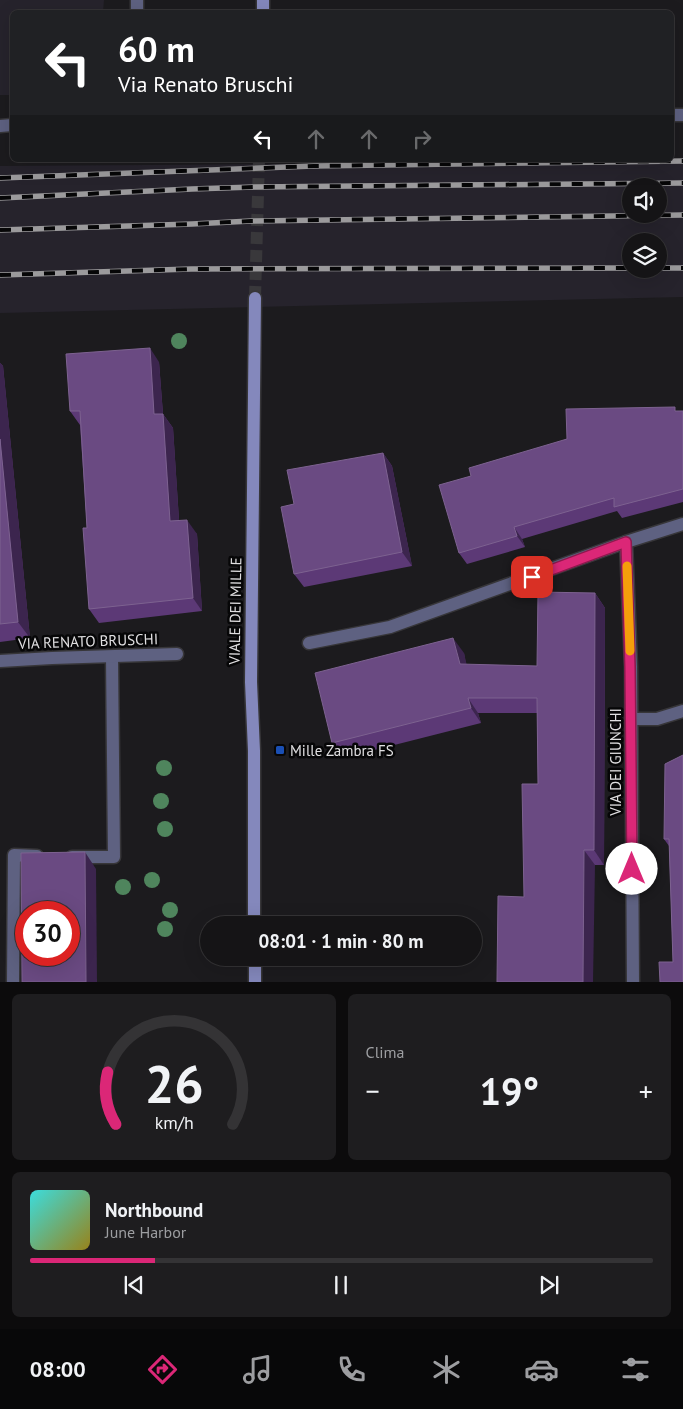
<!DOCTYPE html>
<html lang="it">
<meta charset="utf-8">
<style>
:root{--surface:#151416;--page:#1e1d1f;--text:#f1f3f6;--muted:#9d9ea1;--line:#343335;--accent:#db2777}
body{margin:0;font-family:"PT Sans",sans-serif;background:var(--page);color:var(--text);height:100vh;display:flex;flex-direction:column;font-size:19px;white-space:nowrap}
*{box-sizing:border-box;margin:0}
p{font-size:16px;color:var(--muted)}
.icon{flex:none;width:28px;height:28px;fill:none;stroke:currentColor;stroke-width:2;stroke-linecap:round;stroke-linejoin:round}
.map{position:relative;height:982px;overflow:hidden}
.side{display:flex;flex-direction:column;gap:12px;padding:12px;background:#0c0b0c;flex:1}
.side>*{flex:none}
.guide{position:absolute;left:10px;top:10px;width:664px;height:152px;border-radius:8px;box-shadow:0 5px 20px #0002,0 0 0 1px var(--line);background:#202124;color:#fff;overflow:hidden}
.fabs{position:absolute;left:622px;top:178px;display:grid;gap:10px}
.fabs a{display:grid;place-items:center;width:45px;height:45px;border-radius:50%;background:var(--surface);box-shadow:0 5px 20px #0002,0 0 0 1px var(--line);font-size:25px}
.speed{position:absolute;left:15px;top:901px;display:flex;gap:10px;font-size:25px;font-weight:700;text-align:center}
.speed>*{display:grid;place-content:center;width:65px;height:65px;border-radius:50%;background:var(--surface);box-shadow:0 5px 20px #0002,0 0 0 1px var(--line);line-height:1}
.speed .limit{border:8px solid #d22;background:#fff;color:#111}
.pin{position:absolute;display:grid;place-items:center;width:42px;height:42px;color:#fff;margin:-21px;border-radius:10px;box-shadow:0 2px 8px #0006}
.me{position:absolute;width:55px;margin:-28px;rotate:0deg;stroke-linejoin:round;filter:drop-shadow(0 0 4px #0008)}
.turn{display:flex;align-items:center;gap:18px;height:105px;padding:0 25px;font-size:22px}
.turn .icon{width:65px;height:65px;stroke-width:2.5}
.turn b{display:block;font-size:35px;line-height:42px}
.lanes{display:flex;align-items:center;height:48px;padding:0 25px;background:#0003;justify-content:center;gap:25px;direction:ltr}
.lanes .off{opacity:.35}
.big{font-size:38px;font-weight:800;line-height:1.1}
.side .tile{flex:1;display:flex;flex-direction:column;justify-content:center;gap:8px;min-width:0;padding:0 18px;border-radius:8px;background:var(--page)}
.side .dial{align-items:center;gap:0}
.dial svg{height:130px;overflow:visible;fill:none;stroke:var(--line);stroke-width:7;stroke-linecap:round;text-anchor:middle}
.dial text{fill:var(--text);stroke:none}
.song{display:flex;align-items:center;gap:15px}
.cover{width:60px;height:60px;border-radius:8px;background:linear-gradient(135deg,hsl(180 70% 55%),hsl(50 70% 35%))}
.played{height:5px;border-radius:2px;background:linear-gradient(90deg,var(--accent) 20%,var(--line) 20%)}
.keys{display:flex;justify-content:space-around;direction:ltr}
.heat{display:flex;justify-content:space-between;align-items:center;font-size:28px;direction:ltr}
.side .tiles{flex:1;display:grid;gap:12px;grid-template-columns:1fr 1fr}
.tile:last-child{grid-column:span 2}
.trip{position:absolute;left:200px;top:916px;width:282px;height:50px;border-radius:25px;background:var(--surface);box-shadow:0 5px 20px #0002,0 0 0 1px var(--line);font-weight:800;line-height:50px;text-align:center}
.dock{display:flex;height:80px;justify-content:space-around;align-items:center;background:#080809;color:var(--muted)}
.dock .icon{width:35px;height:35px}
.dock .current{color:var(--accent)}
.dock b{font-size:22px;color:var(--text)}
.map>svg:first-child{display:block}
.built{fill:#26232c;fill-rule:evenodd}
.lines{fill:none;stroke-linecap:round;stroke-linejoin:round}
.secondary-tunnel{stroke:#39383b;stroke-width:12;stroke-dasharray:12 6;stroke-linecap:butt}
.lane-casing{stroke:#373639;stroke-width:15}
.street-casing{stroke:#373639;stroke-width:15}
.secondary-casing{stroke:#373639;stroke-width:15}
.lane{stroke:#5e6181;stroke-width:12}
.street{stroke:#5e6181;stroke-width:12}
.secondary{stroke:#8488bc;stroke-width:12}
.rail-casing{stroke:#9b9a9c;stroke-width:5.5}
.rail{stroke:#060607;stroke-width:4;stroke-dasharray:11;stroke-linecap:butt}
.tree{fill:#4f855d}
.wall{fill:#5c3976}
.shaded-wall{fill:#3c254e}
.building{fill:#6a4a82;stroke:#7d6290;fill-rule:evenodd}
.route-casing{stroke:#8e194d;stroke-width:12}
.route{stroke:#db2777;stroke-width:9}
.slow{stroke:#f59e0b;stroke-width:9}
.transit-dot{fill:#1a4fb4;stroke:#060607;stroke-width:2}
.labels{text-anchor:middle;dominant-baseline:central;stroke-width:5;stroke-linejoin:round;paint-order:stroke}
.street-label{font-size:15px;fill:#e0dfe1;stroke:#060607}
.poi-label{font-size:15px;fill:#e0dfe1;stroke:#060607;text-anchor:start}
</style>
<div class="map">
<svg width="683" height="982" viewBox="0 0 683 982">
<rect width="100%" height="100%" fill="#1c1b1e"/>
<!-- built -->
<g class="built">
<path d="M0,0h104l-1,12h-91v83h-12z"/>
<path d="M683,161v136l-683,16v-147zM631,186h28v28h-28zM631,241h28v28h-28z"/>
</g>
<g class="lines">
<!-- secondary-tunnel -->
<path class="secondary-tunnel" d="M255,298l4,-138"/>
<!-- lane casing -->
<g class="lane-casing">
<g id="lane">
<path d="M631,719h26l26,-8"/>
<path d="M72,857h42l-2,-200"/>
<path d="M13,982l1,-127 23,1"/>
</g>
</g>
<!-- street casing -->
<g class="street-casing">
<g id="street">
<path d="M137,12v-12"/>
<path d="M671,115h12"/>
<path d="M0,126l12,-1"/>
<path d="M626,542l5,125 2,315"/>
<path d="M309,643l81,-16 236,-85 57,-18"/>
<path d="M0,661l52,-3 125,-4"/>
</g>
</g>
<!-- secondary casing -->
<g class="secondary-casing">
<g id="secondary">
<path d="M263,12v-12"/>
<path d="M254,925v-174l-3,-69 4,-384"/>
<path d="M255,958v24"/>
</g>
</g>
<!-- lane -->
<use href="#lane" class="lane"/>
<!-- street -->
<use href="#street" class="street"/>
<!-- secondary -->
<use href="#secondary" class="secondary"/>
<!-- rail casing -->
<g class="rail-casing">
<g id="rail">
<path d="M0,178l314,-12 369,-5"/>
<path d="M0,198l192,-9 62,-2 429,-4"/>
<path d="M0,230l192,-6 59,-3 432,-6"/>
<path d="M659,268h24"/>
<path d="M0,275l191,-6 440,-1"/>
</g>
</g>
<!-- rail -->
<use href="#rail" class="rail"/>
</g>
<!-- trees -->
<g class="tree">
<circle cx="179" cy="341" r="8"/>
<circle cx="164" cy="768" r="8"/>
<circle cx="161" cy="801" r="8"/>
<circle cx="165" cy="829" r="8"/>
<circle cx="152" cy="880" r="8"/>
<circle cx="123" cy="887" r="8"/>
<circle cx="170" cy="910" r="8"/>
<circle cx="165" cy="929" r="8"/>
</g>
<!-- wall -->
<g class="wall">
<path d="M159,362l4,52 10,14 6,92 18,14 5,77 -103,12 -10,-14 -2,-81 -7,-103 -10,-14z"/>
<path d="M0,363l3,3 27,272 -30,4z"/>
<path d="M677,411h6v91l-61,16 -5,-7 -95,28 3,8 -58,17 -8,-11 12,-77 96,-37z"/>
<path d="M383,453l9,13 20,100 -108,21 -10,-13z"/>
<path d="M595,593l10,15 -1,257h-9l-71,32 14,-113 -1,-71h-59l3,10 -138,35 -11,-15 132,-90 2,12 71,1z"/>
<path d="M683,755l-10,207 -4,-116 -5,-7z"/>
</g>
<!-- shaded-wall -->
<g class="shaded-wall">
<path d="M150,348l9,14 5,66 -10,-14z"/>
<path d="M0,363l3,3 27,272 -12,-16 -18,-183z"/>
<path d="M163,414l10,14 7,107 -10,-14z"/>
<path d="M383,453l9,13 20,100 -10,-14z"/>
<path d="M187,520l10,14 5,77 -9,-13z"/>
<path d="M514,527l8,12 3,8 -8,-11z"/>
<path d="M595,593l10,15 -1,257 -10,-15z"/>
<path d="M453,638l11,15 6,26 -10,-15z"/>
<path d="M468,698l10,15 3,10 -10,-15z"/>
<path d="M584,850l11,15 -2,117h-10z"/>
<path d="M85,852l11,17 1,113h-11z"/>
</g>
<!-- building -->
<g class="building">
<path d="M150,348l4,66h9l7,107 17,-1 6,78 -104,11 -6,-81h4l-7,-117h-10l-4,-57z"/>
<path d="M675,407v4h8v78l-69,18v-9l-100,29 3,9 -58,17 -20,-68 32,-9 -2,-8 98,-29 -1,-30z"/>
<path d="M0,439l18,183 -18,2z"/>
<path d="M383,453l19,99 -108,22 -13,-67 13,-3 -7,-34z"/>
<path d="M538,592l57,1 -1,257h-10l-1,132h-86l1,-86 26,1 -2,-113h16l-1,-86h-69l3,10 -139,35 -17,-70 138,-35 7,26 77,2z"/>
<path d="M683,755v227h-23l-1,-20h14l-4,-123h-5l1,-75z"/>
<path d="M85,852l1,130h-64l-1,-129zM26,912h43v43h-43z"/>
</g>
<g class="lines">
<!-- route casing -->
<g class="route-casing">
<path id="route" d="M532,577l94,-35 4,125 2,202"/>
</g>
<!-- route -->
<use href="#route" class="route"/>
<!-- slow -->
<path class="slow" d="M627,566l3,85"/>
</g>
<!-- markers -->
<rect class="transit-dot" x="275" y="745" width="10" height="10" rx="2.5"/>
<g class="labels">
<!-- street labels -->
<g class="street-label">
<text transform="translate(235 611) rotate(-89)">VIALE DEI MILLE</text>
<text transform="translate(88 641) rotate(-2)">VIA RENATO BRUSCHI</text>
<text transform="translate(615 762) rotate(-90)">VIA DEI GIUNCHI</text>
</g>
<!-- poi labels -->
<g class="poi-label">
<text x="290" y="750">Mille Zambra FS</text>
</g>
</g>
</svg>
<div class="fabs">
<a><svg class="icon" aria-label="sound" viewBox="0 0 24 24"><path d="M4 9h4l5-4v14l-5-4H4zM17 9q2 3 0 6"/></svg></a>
<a><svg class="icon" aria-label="layers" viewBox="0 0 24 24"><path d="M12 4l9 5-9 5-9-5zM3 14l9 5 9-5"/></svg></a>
</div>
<div class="speed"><div class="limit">30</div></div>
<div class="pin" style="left:532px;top:577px;background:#d93025"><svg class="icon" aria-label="arrive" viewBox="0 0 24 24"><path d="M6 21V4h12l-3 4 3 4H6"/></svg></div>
<svg class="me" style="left:632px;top:869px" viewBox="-20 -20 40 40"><circle r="19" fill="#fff"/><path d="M0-13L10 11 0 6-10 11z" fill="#db2777"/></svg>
<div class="trip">08:01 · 1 min · 80 m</div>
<div class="guide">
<div class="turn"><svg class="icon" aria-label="left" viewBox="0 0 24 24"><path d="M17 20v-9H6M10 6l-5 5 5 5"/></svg><div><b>60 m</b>Via Renato Bruschi</div></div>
<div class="lanes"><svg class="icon" aria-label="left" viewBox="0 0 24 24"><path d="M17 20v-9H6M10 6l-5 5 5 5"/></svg><svg class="icon off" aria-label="ahead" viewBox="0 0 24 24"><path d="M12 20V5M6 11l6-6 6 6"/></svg><svg class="icon off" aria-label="ahead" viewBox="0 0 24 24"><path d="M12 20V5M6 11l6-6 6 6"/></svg><svg class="icon off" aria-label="right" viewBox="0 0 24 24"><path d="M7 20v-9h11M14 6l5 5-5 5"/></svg></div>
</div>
</div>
<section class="side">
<div class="tiles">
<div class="tile dial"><svg viewBox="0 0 100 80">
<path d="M14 69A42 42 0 1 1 86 69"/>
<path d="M14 69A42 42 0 0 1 9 37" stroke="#db2777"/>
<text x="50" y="56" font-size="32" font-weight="700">26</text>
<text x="50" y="72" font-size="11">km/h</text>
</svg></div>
<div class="tile"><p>Clima</p>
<div class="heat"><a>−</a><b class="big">19°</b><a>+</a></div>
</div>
<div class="tile">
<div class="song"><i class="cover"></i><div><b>Northbound</b><p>June Harbor</p></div></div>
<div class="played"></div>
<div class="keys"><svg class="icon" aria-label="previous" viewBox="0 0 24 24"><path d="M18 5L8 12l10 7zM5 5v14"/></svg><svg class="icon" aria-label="pause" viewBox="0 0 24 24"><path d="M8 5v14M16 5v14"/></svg><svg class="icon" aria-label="next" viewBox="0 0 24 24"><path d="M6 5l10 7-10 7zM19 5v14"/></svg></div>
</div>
</div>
</section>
<nav class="dock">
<b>08:00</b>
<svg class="icon current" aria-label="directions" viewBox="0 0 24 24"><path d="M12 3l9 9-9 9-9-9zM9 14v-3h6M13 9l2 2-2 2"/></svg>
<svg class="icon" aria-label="music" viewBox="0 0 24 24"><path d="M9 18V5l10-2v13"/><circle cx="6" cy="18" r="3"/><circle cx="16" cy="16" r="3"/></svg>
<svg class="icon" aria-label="phone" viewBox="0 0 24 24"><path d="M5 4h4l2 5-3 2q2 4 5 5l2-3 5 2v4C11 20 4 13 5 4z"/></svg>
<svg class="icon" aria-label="climate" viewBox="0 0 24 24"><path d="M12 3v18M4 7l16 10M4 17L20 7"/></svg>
<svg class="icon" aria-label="car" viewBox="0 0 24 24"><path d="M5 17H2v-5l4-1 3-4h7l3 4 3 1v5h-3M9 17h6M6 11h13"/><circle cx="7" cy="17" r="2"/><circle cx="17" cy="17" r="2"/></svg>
<svg class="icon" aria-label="filters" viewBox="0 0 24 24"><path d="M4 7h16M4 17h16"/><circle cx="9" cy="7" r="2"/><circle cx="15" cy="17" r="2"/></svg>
</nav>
